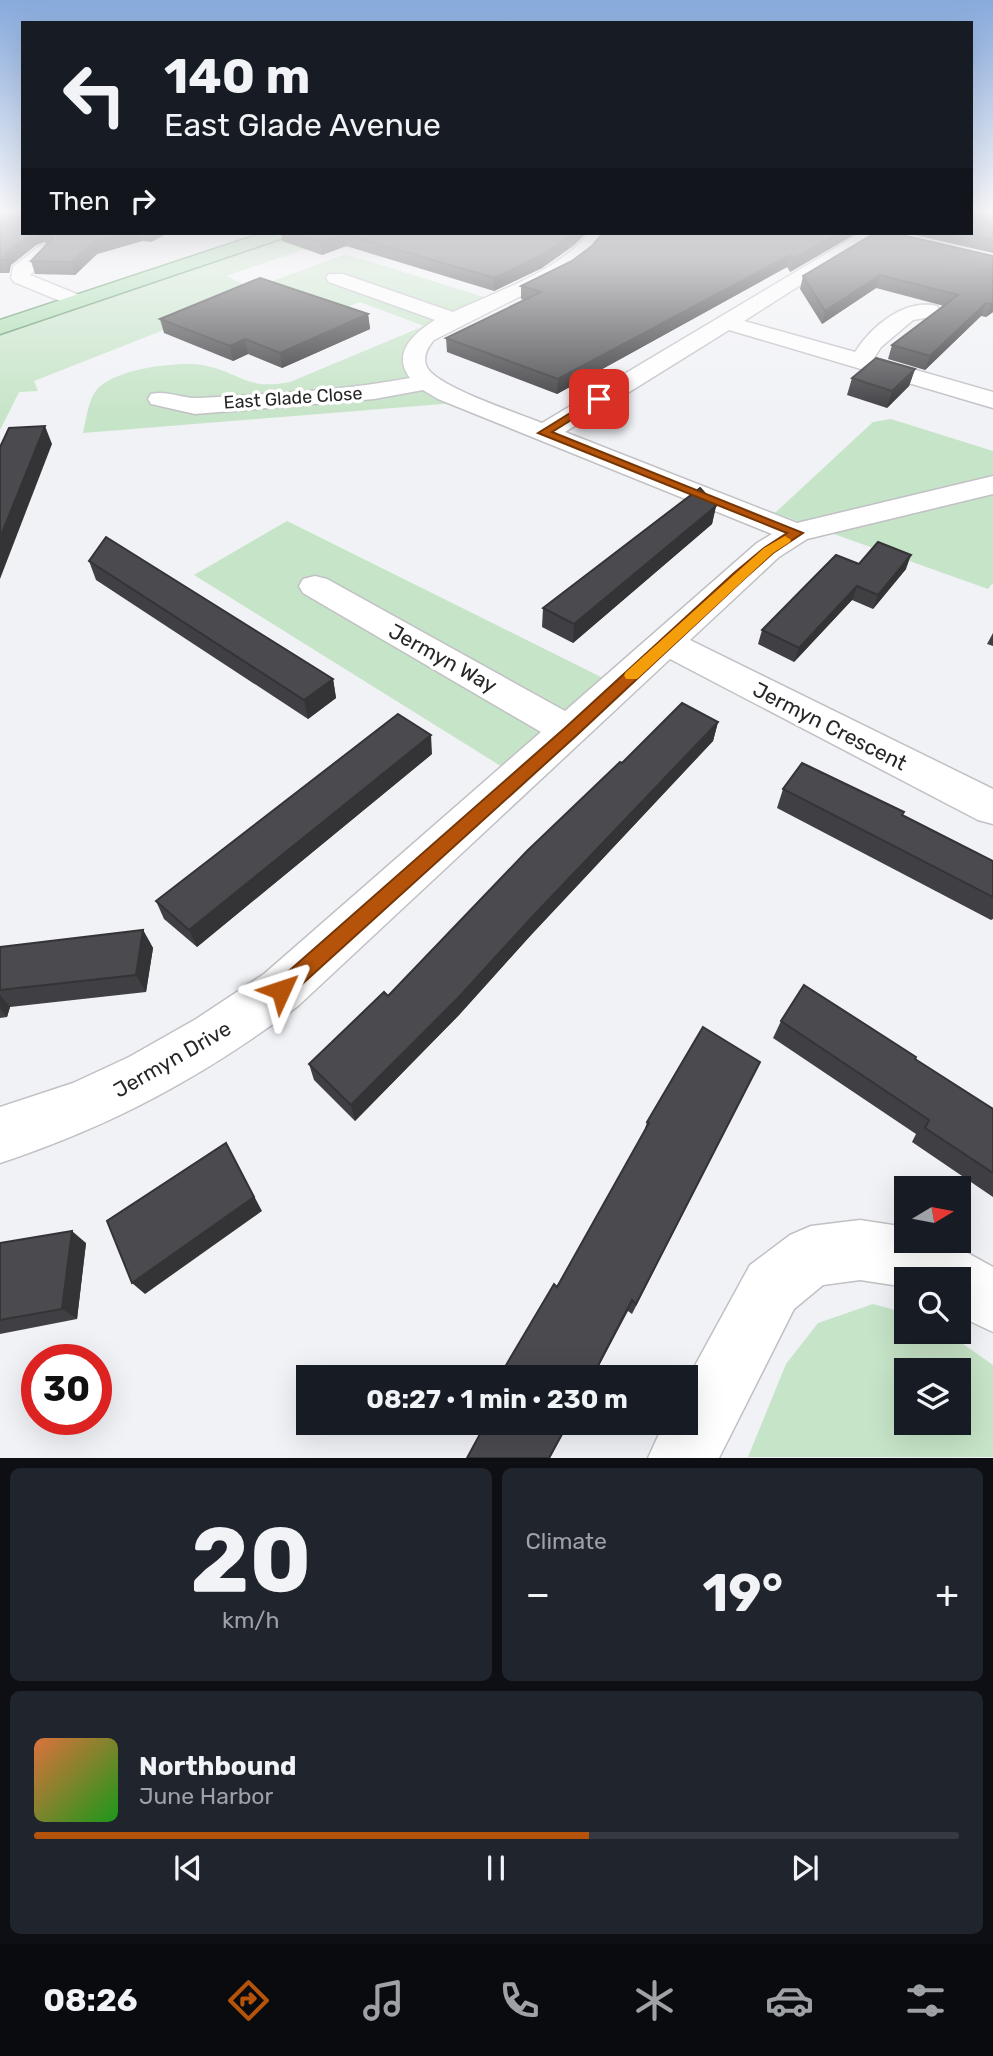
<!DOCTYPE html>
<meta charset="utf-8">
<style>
:root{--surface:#171b24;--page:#20242c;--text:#f1f3f6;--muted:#9ea1a6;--line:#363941;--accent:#b45309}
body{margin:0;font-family:Rubik,sans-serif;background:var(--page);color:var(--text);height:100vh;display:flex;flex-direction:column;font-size:26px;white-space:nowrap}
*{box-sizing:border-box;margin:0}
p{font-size:23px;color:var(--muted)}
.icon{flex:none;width:38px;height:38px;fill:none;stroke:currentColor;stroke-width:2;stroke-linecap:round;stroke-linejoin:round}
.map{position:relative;height:1458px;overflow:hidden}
.sheet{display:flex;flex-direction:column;gap:10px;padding:10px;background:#0d0f14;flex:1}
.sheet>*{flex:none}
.guide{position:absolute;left:21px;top:21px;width:952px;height:214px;border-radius:0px;box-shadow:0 7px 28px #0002;background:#171b24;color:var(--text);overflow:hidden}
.needle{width:46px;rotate:80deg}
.buttons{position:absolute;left:894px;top:1176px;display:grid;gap:14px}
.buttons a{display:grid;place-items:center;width:77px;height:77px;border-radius:0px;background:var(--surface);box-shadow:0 7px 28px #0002;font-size:35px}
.speed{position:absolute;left:21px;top:1344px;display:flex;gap:14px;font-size:35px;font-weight:700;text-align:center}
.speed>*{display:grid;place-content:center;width:91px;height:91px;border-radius:50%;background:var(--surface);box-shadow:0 7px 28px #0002;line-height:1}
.speed .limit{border:10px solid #d22;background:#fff;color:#111}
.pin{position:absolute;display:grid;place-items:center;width:60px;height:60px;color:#fff;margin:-30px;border-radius:14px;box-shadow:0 4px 10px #0006}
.me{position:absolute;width:77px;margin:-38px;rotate:48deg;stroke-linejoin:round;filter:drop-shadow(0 0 5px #0008)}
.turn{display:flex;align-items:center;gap:24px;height:147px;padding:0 28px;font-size:32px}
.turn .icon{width:91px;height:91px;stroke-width:2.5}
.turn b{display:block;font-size:49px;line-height:60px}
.then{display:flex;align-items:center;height:66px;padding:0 28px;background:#0003;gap:14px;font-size:26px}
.big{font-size:52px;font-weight:700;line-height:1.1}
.sheet .widget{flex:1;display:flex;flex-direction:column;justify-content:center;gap:10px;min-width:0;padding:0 24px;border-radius:10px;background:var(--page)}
.sheet .dial{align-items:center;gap:0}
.dial b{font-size:91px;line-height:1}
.song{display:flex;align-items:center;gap:21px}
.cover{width:84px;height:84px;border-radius:10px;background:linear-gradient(135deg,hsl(20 70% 55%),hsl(120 70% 35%))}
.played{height:7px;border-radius:4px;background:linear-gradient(90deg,var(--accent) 60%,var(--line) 60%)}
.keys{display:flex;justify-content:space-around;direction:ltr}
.heat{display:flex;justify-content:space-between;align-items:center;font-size:38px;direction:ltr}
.sheet .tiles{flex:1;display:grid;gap:10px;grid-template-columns:1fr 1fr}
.widget:last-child{grid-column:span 2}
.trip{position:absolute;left:296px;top:1365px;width:402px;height:70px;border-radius:0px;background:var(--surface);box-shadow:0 7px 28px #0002;font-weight:700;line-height:70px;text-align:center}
.tab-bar{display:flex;height:112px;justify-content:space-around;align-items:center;background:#090b0e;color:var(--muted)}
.tab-bar .icon{width:49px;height:49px}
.tab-bar .on{color:var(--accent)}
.tab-bar b{font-size:32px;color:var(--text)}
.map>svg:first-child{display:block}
.green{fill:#c6e4c7;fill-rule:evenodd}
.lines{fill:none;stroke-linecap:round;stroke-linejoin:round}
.street-casing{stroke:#c0c0c5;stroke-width:3}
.primary-casing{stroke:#568f5d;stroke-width:3}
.street{fill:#fff;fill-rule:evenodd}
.primary{fill:#a9ddaf;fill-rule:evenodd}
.wall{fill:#404044}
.shaded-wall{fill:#343437}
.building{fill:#4b4b4f;stroke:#343437;stroke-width:2}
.route{fill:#b45309;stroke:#753606;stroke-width:2}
.slow{fill:#f59e0b}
.labels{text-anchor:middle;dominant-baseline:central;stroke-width:7;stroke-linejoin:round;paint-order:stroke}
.far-street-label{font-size:18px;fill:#262628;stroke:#fff}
.street-label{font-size:21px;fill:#262628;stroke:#fff}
</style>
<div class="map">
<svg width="993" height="1458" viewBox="0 0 993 1458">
<rect width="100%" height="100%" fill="#f1f2f6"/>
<!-- green -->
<g class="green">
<path d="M300,233h90l-43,15 -19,-7 -102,35 19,9 -52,19 86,33 -110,-9 -135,53 4,10 -19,1 -19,38v-97z"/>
<path d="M346,254l141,44c-36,16 -74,24 -85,65 11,24 30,30 53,40l-372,30c3,-12 5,-31 12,-41 15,-23 83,-31 107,-27 39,7 44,26 88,17l134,-56 -64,-24 -15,6 -75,-26z"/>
<path d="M891,419l102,32v132l-5,6 -213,-76 98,-91z"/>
<path d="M287,521l318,158 -101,89 -310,-193z"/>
<path d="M873,1304l33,9v19h40l47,33v92h-245l38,-93 32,-41zM959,1370v53h-53v-53z"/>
</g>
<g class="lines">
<!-- street casing -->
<g class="street-casing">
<g id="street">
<path d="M590,233h19l-19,23 -20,15 -136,69c-6,7 -11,15 -8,25 6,21 95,49 116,58l319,-190h21l-138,88 111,31c16,-25 49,-54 82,-46l3,5 -3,5 -24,4 -32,27 -7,11 119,34v16l-264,-78 -164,102 232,91 196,-47v18l-186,45 -28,18 -89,83 303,149v35l-15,-4 -308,-161 -372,347c-96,71 -184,119 -298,157v-56l73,-24 56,-26 67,-38 68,-45 277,-242 -238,-139 -4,-7 4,-7 12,-3 12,3 238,132 192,-168 15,-9 -334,-135 -15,-9 -49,9 -179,15 -44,-10 -3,-5 3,-5c16,-4 31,5 48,4 70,-4 142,-7 211,-20 -19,-25 4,-45 25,-58l-106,-38 -3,-4 3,-4h14l110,38c49,-23 100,-38 137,-79z"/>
<path d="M45,245l9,6 -24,24 54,22 3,4 -3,4h-14l-56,-23 -3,-4 2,-11 25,-20z"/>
<path d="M860,1220l46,7v14h40l47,26v65l-34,-16v-37h-53v8l-46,-7 -37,5 -29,24 -75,149h-71l16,-35h22v-41l64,-117 40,-30 21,-9z"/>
</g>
</g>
<!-- primary casing -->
<g class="primary-casing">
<path id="primary" d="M263,233h26l-3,4 -286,97v-14z"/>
</g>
<!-- street -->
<use href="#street" class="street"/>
<!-- primary -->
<use href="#primary" class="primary"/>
</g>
<!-- wall -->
<g class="wall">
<path d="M993,210v43l-87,-20h65z"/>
<path d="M0,213l23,20h145l-17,9 -9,-1 -45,13 -22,21 -40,-1 -4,-13 16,-17 -3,-2 -8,3 -25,20 -2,8h-9z"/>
<path d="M281,233h305l-12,12 -32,23 -48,23 -148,-45 -24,9 -40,-14z"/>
<path d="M857,233l-67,39 -3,-5 -230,127 -110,-42 -1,-14 78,-38 -3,-1v-13l51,-25 20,-15z"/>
<path d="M993,256v56l-7,5 -5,-1 -56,54 -37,-11 4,-14 52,-39 -68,-18 -54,36 -22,-35 3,-13z"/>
<path d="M368,314l2,15 -88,39 -34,-14 -15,7 -69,-28 -4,-14z"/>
<path d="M915,369l-6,17 -22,22 -40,-13 5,-17z"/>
<path d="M716,506l-4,18 -139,119 -31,-16 1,-19z"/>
<path d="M89,561l244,118 3,19 -28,21 -212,-139z"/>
<path d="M859,564l47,5 -33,40 -21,-9 -58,62 -36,-18 4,-14z"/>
<path d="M993,633v13l-6,-2z"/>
<path d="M718,722l-5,19 -182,194 -72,80 -104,106 -41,-41 -5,-16 79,-68 234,-233z"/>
<path d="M432,754l-235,193 -33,-28 -8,-18z"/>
<path d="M783,789l119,26 91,46v58l-2,1 -214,-112z"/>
<path d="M143,930l10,18 -7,44 -136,15 -3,10 -7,1v-71z"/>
<path d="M781,1021l134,38 78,50v88l-81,-55 4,-8 -143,-96z"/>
<path d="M760,1062l-128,252 -4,-3 -35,66h-94l58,-90 86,-152 4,-13z"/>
<path d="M0,1243h86l-9,76 -77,15z"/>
<path d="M479,1423h90l-19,35 -66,-31z"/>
</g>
<!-- shaded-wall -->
<g class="shaded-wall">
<path d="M32,233h9l3,9 -8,3 -25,20 -2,8 -4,-13 2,-8z"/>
<path d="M124,233h16l2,8 -45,13 -22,21 -4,-13 23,-20z"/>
<path d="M148,233h20l-17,9z"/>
<path d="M575,233h11l-12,12 -32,23 -48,23v-13z"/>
<path d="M839,233h18l-67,39 3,-13z"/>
<path d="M345,234l1,12 -24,9 -1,-13z"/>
<path d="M790,255l-3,12 -230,127 1,-15z"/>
<path d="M880,275l-4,13 -54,36 3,-13z"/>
<path d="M986,303l-5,13 -56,54 5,-14z"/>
<path d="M993,303v9l-7,5 5,-13z"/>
<path d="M368,314l2,15 -88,39 -2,-15z"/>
<path d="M245,339l3,15 -15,7 -3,-15z"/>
<path d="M915,369l-6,17 -22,22 5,-17z"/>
<path d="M45,426l7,18 -52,135v-41z"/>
<path d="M716,506l-4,18 -139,119 1,-19z"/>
<path d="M911,555l-5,14 -33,40 5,-14z"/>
<path d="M857,586l-5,14 -58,62 5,-14z"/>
<path d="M333,679l3,19 -28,21 -4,-19z"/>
<path d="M718,722l-5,19 -182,194 -72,80 -104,106 -4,-16 181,-188z"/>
<path d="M431,735l1,19 -235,193 -8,-17z"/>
<path d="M143,930l10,18 -7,44 -10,-17z"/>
<path d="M0,995l10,12 -3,10 -7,-9z"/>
<path d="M226,1143l36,68 -117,83 -13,-11z"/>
<path d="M72,1231l14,12 -9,76 -15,-10z"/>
<path d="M632,1300l-39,77h-1z"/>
</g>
<!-- building -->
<g class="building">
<path d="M971,210h22v30l-30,-7h8z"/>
<path d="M0,213h19l4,2v18h9l-25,19 -2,8h-5z"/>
<path d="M44,233h80l-30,9 -23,20 -40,-1 22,-23z"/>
<path d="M292,233h283l-33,22 -48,23 -149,-44 -24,8z"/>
<path d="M603,233h236l-46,26 -3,-4 -232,124 -112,-41 95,-46 -20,-6 51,-25 20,-15z"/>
<path d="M875,233h18l100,23v47l-2,1 -5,-1 -56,53 -38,-11 66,-50 -78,-20 -55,36 -22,-35z"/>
<path d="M260,278l108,36 -88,39 -35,-14 -15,7 -70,-27z"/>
<path d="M876,358l39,11 -23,22 -40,-13z"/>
<path d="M45,426l-45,112v-91l9,-19z"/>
<path d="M700,488l16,18 -142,118 -31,-16z"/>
<path d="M106,537l227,142 -29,21 -215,-139z"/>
<path d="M878,542l33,13 -33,40 -21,-9 -58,62 -37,-18 74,-75 23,9z"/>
<path d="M682,703l36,19 -186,195 -74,81 -107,107 -42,-41 75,-72 4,4 139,-145 93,-89 2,1z"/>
<path d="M398,714l33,21 -242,195 -33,-29z"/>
<path d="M802,763l102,49 -2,3 91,46v36l-210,-108z"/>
<path d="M143,930l-7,45 -136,15v-43z"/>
<path d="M804,985l112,72 -1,2 78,50v64l-68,-45 4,-8 -148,-99z"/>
<path d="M703,1027l57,35 -124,242 -4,-4 -40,77h-93l55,-93 3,3 92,-164 -2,-1z"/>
<path d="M226,1143l28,54 -122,86 -25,-62z"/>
<path d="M72,1231l-10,78 -62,11v-77z"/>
<path d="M486,1423h82l-19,35h-82z"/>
</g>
<!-- sky -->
<linearGradient id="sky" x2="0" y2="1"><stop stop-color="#87aadd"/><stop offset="0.51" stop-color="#f9f9fb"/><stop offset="1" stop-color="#f9f9fb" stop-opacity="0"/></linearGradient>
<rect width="993" height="414" fill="url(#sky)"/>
<!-- route -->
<path class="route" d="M596,397l9,2 -53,33 251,101 -30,20 -29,26 -167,156 -289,262 -7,3 -7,-3 -3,-7 3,-6 292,-257 168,-154 30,-25 23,-15 -249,-100z"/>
<!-- slow -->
<path class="slow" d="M785,536l6,4 -1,2 -17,11 -136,126h-11l-2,-4 2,-3 138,-124z"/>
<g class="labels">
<!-- far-street labels -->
<g class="far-street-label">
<text transform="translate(293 398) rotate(-4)">East Glade Close</text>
</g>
<!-- street labels -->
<g class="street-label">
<text transform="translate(443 658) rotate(29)">Jermyn Way</text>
<text transform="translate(830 726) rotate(27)">Jermyn Crescent</text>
<text transform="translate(172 1059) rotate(-30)">Jermyn Drive</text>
</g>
</g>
</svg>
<div class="buttons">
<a><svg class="needle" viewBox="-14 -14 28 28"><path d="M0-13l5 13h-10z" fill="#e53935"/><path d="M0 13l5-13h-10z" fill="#9ea1a6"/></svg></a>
<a><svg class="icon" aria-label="search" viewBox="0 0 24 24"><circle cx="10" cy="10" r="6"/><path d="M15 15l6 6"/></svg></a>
<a><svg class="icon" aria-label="layers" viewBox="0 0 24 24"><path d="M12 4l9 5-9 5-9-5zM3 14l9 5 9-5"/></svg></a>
</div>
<div class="speed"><div class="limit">30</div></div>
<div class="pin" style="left:599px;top:399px;background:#d93025"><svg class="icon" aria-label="arrive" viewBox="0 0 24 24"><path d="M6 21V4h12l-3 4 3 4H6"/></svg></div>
<svg class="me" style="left:281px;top:990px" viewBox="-20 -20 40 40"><path d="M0-17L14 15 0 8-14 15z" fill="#b45309" stroke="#fff" stroke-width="4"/></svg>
<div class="trip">08:27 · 1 min · 230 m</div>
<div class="guide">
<div class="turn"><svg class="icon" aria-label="left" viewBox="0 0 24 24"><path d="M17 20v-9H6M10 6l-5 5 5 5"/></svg><div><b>140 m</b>East Glade Avenue</div></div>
<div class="then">Then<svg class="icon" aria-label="right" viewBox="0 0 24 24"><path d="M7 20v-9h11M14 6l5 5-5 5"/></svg></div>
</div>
</div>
<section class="sheet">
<div class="tiles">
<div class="widget dial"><b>20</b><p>km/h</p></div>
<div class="widget"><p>Climate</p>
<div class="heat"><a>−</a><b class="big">19°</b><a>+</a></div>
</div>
<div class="widget">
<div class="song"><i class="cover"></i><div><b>Northbound</b><p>June Harbor</p></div></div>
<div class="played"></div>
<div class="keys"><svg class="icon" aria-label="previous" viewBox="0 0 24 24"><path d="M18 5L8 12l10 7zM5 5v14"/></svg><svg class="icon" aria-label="pause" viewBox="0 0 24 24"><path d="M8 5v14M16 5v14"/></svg><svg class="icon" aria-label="next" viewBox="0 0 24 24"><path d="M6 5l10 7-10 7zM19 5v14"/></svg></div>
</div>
</div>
</section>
<nav class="tab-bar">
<b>08:26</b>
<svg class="icon on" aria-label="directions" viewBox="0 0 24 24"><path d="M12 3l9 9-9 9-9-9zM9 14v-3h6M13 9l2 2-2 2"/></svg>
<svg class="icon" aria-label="music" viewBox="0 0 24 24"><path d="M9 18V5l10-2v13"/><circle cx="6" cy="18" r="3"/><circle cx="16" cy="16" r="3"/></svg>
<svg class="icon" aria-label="phone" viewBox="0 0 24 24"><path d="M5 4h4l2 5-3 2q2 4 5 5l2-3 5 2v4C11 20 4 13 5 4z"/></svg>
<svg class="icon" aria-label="climate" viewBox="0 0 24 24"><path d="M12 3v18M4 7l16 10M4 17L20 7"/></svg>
<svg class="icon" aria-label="car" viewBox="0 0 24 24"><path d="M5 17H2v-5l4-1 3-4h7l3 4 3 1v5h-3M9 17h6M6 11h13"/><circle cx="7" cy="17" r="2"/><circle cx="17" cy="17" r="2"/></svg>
<svg class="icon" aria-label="filters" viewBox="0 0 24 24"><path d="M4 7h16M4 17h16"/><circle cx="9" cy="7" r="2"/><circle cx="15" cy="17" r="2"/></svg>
</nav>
